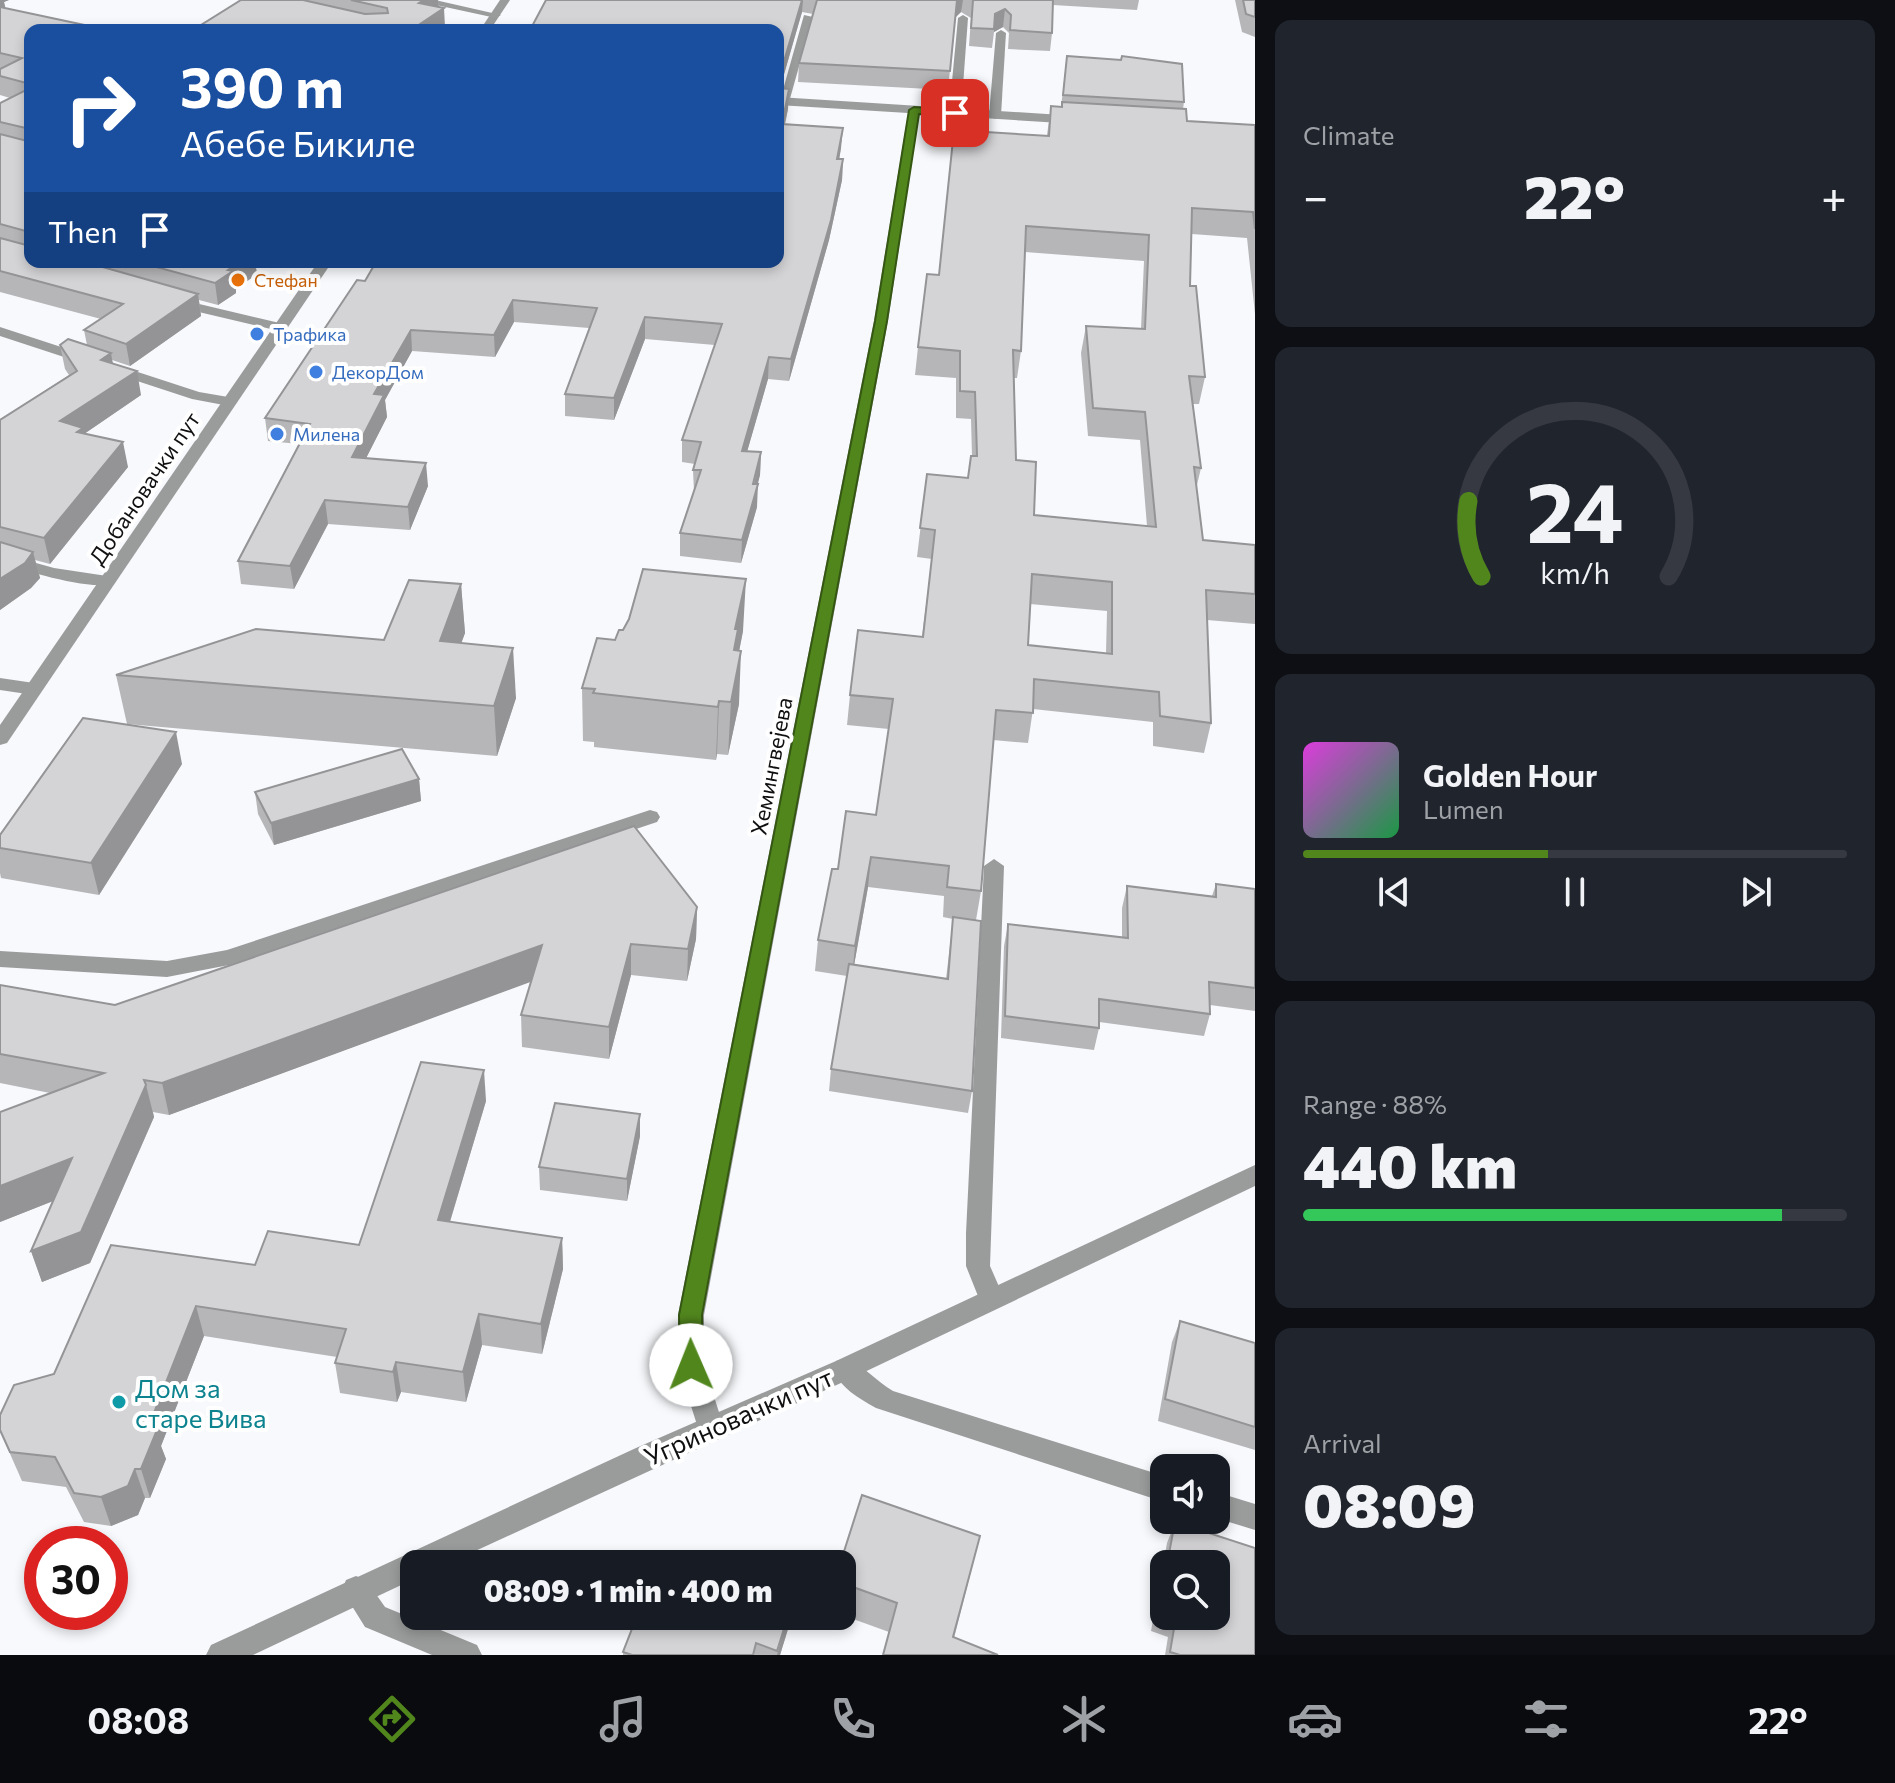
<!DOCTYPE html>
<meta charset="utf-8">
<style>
:root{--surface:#171b24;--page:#20242c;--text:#f1f3f6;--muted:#9ea1a6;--line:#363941;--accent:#51861d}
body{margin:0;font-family:Commissioner,sans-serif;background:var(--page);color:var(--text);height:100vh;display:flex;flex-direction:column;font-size:30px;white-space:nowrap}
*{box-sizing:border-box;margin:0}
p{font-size:26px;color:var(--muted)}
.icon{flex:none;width:44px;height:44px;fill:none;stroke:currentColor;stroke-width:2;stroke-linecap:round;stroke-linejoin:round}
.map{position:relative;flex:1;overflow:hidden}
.details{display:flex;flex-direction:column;gap:20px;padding:20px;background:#0d0f14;width:640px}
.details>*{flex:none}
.banner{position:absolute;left:24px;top:24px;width:760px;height:244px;border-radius:16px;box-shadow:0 4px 12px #0003;background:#1a4fa0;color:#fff;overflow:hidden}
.controls{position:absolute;left:1150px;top:1454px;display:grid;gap:16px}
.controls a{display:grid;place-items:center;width:80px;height:80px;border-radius:16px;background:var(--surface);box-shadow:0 4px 12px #0003;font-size:40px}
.speed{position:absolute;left:24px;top:1526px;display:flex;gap:16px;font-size:40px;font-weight:700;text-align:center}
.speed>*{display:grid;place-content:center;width:104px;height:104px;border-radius:50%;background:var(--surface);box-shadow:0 4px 12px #0003;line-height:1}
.speed .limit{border:12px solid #d22;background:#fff;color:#111}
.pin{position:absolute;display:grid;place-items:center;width:68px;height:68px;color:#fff;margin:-34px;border-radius:16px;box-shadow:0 4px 12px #0006}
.me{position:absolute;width:88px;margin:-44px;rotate:359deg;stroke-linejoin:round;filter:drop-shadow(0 0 6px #0008)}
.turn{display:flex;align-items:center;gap:28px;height:168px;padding:0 24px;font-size:36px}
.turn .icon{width:104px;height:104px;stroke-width:2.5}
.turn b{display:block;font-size:56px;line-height:68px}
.then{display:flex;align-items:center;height:76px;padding:0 24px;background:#0003;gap:16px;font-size:30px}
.big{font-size:60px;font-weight:800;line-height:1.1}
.details .card{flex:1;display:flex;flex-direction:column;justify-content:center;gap:12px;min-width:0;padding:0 28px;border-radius:16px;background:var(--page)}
.details .dial{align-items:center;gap:0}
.dial svg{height:208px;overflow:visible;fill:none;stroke:var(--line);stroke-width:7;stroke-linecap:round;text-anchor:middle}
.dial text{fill:var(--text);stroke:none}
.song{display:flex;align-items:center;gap:24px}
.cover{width:96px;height:96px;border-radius:12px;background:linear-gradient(135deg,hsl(300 70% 55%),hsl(140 70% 35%))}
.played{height:8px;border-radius:4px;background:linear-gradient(90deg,var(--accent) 45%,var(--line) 45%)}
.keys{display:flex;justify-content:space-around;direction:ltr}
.heat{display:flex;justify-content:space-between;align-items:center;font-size:44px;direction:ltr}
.charge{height:12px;border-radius:6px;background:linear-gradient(90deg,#34c759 88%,var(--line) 0)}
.trip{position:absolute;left:400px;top:1550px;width:456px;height:80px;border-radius:16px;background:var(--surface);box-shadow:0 4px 12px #0003;font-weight:800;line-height:80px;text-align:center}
.dock{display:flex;height:128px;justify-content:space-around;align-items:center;background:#090b0e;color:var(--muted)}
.dock .icon{width:56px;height:56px}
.dock .on{color:var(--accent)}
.dock b{font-size:36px;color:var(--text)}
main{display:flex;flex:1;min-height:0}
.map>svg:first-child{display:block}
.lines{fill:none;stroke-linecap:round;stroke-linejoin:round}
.service{fill:#9a9c9c;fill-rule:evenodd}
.minor{fill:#9a9c9c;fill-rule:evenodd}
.tertiary{fill:#9a9c9c;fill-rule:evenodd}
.wall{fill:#b6b6b9;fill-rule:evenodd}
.shaded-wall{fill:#949496}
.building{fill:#d4d4d7;stroke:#949496;stroke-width:2;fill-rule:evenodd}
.route{fill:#51861d;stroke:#355713;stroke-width:2}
.food-dot{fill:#e8710a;stroke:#fff;stroke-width:3}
.shop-dot{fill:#3f7fe0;stroke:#fff;stroke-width:3}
.culture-dot{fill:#0f9aa8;stroke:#fff;stroke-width:3}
.labels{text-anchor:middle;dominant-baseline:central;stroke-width:8;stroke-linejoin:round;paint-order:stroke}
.far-food-label{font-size:18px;fill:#c56008;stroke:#fff;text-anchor:start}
.far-shop-label{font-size:18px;fill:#366cbe;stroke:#fff;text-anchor:start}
.street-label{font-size:22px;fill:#101011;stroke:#fff}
.near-culture-label{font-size:26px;fill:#0d838f;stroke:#fff;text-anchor:start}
.near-street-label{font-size:26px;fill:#101011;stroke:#fff}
</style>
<main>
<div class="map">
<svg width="1255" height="1655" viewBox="0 0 1255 1655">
<rect width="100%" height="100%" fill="#f7f9fc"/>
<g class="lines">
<!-- service -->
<g class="service">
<path d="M413,0h22l66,15 -5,3z"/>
<path d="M804,15l9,2 -24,85 -10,2z"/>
<path d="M963,15l5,3 -7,95 -6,4 -6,-4 9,-95z"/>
<path d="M1001,30l5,3 -5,82 -6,4 -6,-4 7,-82z"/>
<path d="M0,553l54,15 53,8 9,5c-16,14 -95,-12 -116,-18z"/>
<path d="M0,678l34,5 9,6 -9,6 -34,-5z"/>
<path d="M650,810l7,2 3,5 -3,5 -428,143 -62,12 -167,-10v-16l167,10 60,-11z"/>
<path d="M994,859l10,7 -14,400 14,32 -4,8 -9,3 -9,-3 -16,-40v-33l18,-367z"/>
</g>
<!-- minor -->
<g class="minor">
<path d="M778,97l299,19 6,4 -6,4 -158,-10 -31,207 -184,994v50l20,63 -4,9 -9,3 -9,-3 -4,-9 -20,-63v-50l196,-994 34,-208 -130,-8z"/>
<path d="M174,298l110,26 2,3 -7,4 -110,-26 -2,-3z"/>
<path d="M0,327l199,65 35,6 3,3 -8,5 -37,-7 -192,-63z"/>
<path d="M845,1358c17,6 31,23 48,33l271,85v26l-288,-94c-18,-10 -35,-20 -44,-39l4,-8z"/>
<path d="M1216,1492l39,12v26l-39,-12z"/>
<path d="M356,1576l10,4 19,27 92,38 5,10h-50l-67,-28 -23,-37 4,-10z"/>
</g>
<!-- tertiary -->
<g class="tertiary">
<path d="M500,0h10l-20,30h-10z"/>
<path d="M318,262h14l-325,481 -7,2v-20z"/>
<path d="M1255,1165v21l-401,191 -407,187h-33v15l-161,76h-47l5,-10 425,-197 200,-87z"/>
</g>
</g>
<!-- wall -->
<g class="wall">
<path d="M0,0h9l-5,2 1,6 25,22v232h225l2,12 -21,15v4l-18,12 -19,-5 2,16 -71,50 -18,-6 1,3 28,32 -57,39 44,33 -78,97 -15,-4 5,18 -9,10 -31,22v-190l69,-45 -4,-6 -5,-24h27l-3,-15 17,-11 -101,-27v-189l10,-5 -10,-3z"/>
<path d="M241,0h197l1,7 6,20z"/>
<path d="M546,0h593l-2,10 -84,-5 -1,28 -2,18 -42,-2 1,-16 -6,-6 -9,5 -2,16 -23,-2 2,-28 -10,-6 -6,5 -7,73 -150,-8 1,-19 14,-49 -11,-2 -22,76 8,21 -3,16 56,23 -2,11h4l-1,21 -13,60 -40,141 -21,-2 -21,72 14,1 -1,23 -3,9v23l-16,56 -61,-7v-23l14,-41 -1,-22 2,-6 -13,-2v-22l33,-95 -70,-6 -31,81 -49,-4v-22l24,-66 -75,-6 -19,35 -83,-6 -27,49 2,17 -21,41 62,28 -18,44 -82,-6 -34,65 -53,-5 -3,-23 61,-117 -31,-3 -3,-23 100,-137 413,-19z"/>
<path d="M1235,0h20v37l-13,-5z"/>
<path d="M1067,56l117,46 -1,7 4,12 68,4v189l-8,-76 -55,-4 -2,52 15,91 -6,27h-6l8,64 -5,21 7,51 52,5v79l-48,-4 4,103 -7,30 -51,-7v-24l-120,-13 -5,34 -35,-3 -12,151 -5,29 -4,171 -4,22 -139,-22 2,-22 16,-93 -32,-5 3,-31 20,-71 38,-54 13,-86 -42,-4 3,-30 72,-59 10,-77 -15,-2 10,-83 41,4 3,-22h1l-1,-37 -15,-1v-40l-41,-3 3,-28 21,-72 108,-140 4,-29 10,1zM1025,252l119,9 -3,68 -55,-3 -5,27 7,83 52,4 7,86 -113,-11 -18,-55 -2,-82h3l4,-27zM1030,604l77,7 -1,43 -78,-9zM868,887l76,9 -1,21 10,2 -7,60 -92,-14z"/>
<path d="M461,584l4,49 -4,10 55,55 -19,58 -370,-32 -11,-49 268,-35z"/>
<path d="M743,631l-4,20v53l-11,51 -11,-1 -1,6 -122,-13v-5l-11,-1 -1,-53z"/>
<path d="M182,764l-83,131 -98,-17 -1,-5v-38z"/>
<path d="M419,779l2,22 -147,44 -16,-31 -3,-22z"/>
<path d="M1216,884l39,5v122l-45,-6v9l-6,22 -105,-14v6l-5,22 -93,-12 3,-92 4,-22 114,13v-29l5,-22 85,10z"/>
<path d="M697,907l-1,32 -9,42 -56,-6 -22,84 -87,-12 -1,-32 10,-34 -362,134 -16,-3 1,5 -64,146 -48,19 -11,-31 22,-50 -53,21v-110l50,-19 -50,-10v-98l115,20z"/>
<path d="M486,1101l-36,121 112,16 1,31 -21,85 -60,-9 -16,57 -65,-10 -4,10 -57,-9 -5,-30 2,-6 -133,-21 -43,110 5,13 -16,39h-5l-7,17 -27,11 -27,-4 -18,-35 -44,-6 -22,-50 54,-57 201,-109 104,-20z"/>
<path d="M640,1136l-13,65 -87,-11 -1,-23z"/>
<path d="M1180,1321l75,22v107l-97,-29 14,-79z"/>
<path d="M1175,1522l80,26v107h-90l3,-18 -17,-6 16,-88zM1164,1564h52v52h-52z"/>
<path d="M980,1536l-26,102 -65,-6 -47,-17v-51z"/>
<path d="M637,1616h155l-12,39h-157v-3z"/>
</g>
<!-- shaded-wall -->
<g class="shaded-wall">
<path d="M0,0h9l-5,2 3,12 -7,3z"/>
<path d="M419,0h19l1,10 -19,12z"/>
<path d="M802,0h1l-1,12 -24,83v-19z"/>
<path d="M957,0h6l-2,12 -6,6z"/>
<path d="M444,8l1,19 -4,3h-30z"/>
<path d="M1005,9l-2,18 -9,5 1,-18z"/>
<path d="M789,89l-1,20 -8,35 2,-20z"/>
<path d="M843,128l-2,20 -5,31 1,-20z"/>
<path d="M843,159l-1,21 -13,60 -40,141 2,-22z"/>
<path d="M234,262h21l2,12 -21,15v4l-18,12 -3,-22z"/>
<path d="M198,294l3,22 -71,50 -4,-22z"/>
<path d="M513,300l1,22 -19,35 -1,-22z"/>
<path d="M645,317v22l-31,81v-22z"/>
<path d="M411,330l1,21 -27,49 2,17 -32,63 -3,-23 22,-63z"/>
<path d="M111,353l4,24 -14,-17z"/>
<path d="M769,357l-1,22 -27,94 1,-22z"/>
<path d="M137,371l4,24 -57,39 4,19 -28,-32z"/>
<path d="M123,442l5,25 -78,97 -6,-26z"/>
<path d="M761,452l-1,23 -5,21 3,-12 -1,23 -16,56 1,-23z"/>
<path d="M426,463l2,23 -18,44 -2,-23z"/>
<path d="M325,500l3,24 -34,65 -4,-23z"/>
<path d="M33,552l7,26 -9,10 -31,22v-31z"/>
<path d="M746,579l-3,52 -6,31 4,-11 -2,53 -11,51 7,-126z"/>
<path d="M461,584l4,49 -21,58 -4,-50z"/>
<path d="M513,648l3,50 -19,58 -3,-50z"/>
<path d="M719,701l-2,53 -1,6 2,-53z"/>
<path d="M176,732l6,32 -83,131 -8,-32z"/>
<path d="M419,779l2,22 -147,44 -3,-22z"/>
<path d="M871,857l-3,30 -16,90 3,-31z"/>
<path d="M697,907l-1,32 -9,42 1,-32z"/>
<path d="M631,944v31l-22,84v-32z"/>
<path d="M542,945l2,32 -375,138 -7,-32z"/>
<path d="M484,1070l2,31 -45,150 -3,-31z"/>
<path d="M146,1085l8,32 -64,146 -48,19 -11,-31z"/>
<path d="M640,1114v22l-13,65v-22z"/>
<path d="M72,1158l9,32 -81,32v-36z"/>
<path d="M562,1238l1,31 -21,85 -1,-30z"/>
<path d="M196,1306l8,30 -43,110 5,13 -16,39 -9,-29 7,-41z"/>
<path d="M479,1314l3,31 -16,57 -3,-30z"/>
<path d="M396,1362l5,30 -4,10 -4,-30z"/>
<path d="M135,1469l10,29 -7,17 -27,11 -10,-29z"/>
<path d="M788,1616h4l-12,39h-3z"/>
</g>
<!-- building -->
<g class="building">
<path d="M241,0h62l62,14 23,-1 -1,-5 -36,-8h73l-5,3 25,5 -33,22h-218z"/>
<path d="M546,0h256l-22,75 -2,1v-46h-248z"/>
<path d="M817,0h140l-7,71 -151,-8z"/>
<path d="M973,0h80l-1,33 -42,-3 1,-15 -6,-6 -10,5 -1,15 -23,-1z"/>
<path d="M1243,0h12v17l-9,-3z"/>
<path d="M0,7l108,23h-78v54l-30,-8v-7l22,-11 -22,-5z"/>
<path d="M1067,56l54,4 1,-4 60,8 2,38 -121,-7z"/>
<path d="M30,88v149h-2l-2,-6 -26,-7v-90l27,7 -1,-13 -26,-6v-19z"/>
<path d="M778,88l11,1 -7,35 61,4 -6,31h6l-12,61 -40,139 -22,-2 -27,94 19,1 -8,32h5l-16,56 -62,-7 21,-63h-8l8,-28 -19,-2 40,-116 -77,-7 -31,81 -49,-4 32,-86 -84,-8 -19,35 -83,-5 -37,64 10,1 -32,62 74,6 -18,44 -83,-7 -35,66 -52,-5 72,-137 -45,-6 92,-138 8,1 11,-19h402z"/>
<path d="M1062,102l124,7 1,12 68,4v104l-2,-17 -61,-4 -2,78h6l9,91 -16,-1 12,92 -7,-1 9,73 52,5v49l-49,-4 5,133 -51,-7 -1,-24 -125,-13 -1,34 -37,-3 -15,181 -34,-4 2,-21 -78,-9 -16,89 -37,-6 14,-71h6l8,-58 30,4 17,-116 -43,-4 8,-65 65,7 12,-107 -15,-2 7,-54 41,4 3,-22h6l-2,-64 -15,-1v-40l-42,-4 9,-73 12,1 15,-145 95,6 2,-30 11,1zM1026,226l123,9 -4,94 -59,-3 7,82 52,4 11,115 -122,-12 2,-53 -20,-2 -3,-110 8,1zM1032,574l80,8v72l-84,-9z"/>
<path d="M0,238l30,8v16h55l113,32 -72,50 -42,-14 39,-26 -123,-33z"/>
<path d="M138,262h102l-12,8 5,1 -18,12z"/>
<path d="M68,339l43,14 -10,7 36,11 -77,50 23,7 -6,4 46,10 -79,96 -44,-11v-107l77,-49 -17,-26z"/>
<path d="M0,542l33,10 -8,11 -25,16z"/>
<path d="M643,569l103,10 -11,50h3l-4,21 7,1 -10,51 -12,-1 -1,6 -125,-14 2,-4 -13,-1 15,-50 18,2 4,-10h4l6,-11z"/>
<path d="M409,580l52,4 -21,57 73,7 -19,58 -378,-31 140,-46 128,11z"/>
<path d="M83,718l93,14 -85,131 -91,-15v-13z"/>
<path d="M402,749l17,30 -148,44 -16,-31z"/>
<path d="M634,826l63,81 -9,42 -57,-5 -22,83 -88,-12 21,-70 -380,138 -18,-3 2,5 -65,147 -50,19 41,-93 -72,28v-74l104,-39 -104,-19v-69l115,20z"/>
<path d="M1216,884l39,5v99l-46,-6 1,32 -111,-15v29l-94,-12 3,-92 120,14 -1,-52 89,11z"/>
<path d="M953,917l28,4 -9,170 -141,-22 18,-105 99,15z"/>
<path d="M421,1062l63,8 -46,150 124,18 -21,86 -62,-10 -16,58 -67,-10 -3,10 -58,-9 11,-34 -150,-23 -48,122 9,2 -16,39h-6l-7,17 -27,11 -27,-4 -19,-36 -45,-5 -10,-22v-15l14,-30 40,-11 57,-129 144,20 13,-34 91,14z"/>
<path d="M555,1103l85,11 -13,65 -88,-12z"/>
<path d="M1180,1321l75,22v84l-90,-28z"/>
<path d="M862,1495l118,41 -27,101 45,18h-115l14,-52 -55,-20v-19h-2z"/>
<path d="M1175,1522l80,26v107h-75l-10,-3 6,-35 -1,-1h41v-52h-49z"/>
<path d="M688,1559l14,5h-16z"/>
<path d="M1164,1582v30l-5,-2z"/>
<path d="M637,1616h151l-11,35 -21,-8 -3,12h-121l-9,-3z"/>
</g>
<!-- route -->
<path class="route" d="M914,107l41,3 5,3 -5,3 -36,-2 -32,207 -185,994 1,50 -3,7 -9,3 -8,-3 -3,-7 -1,-50 196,-994 34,-211z"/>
<!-- markers -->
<circle class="food-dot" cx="238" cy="280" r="8"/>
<g class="shop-dot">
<circle cx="257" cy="334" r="8"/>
<circle cx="316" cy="372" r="8"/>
<circle cx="277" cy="434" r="8"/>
</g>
<circle class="culture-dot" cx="119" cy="1402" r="8"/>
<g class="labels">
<!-- far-food labels -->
<g class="far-food-label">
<text x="254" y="280">Стефан</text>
</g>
<!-- far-shop labels -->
<g class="far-shop-label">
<text x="273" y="334">Трафика</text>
<text x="332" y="372">ДекорДом</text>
<text x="293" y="434">Милена</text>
</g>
<!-- street labels -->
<g class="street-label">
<text transform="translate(144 488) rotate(-56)">Добановачки пут</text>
<text transform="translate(771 766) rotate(-79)">Хемингвејева</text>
</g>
<!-- near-culture labels -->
<g class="near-culture-label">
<text x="135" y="1387">Дом за<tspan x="135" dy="30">старе Вива</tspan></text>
</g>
<!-- near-street labels -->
<g class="near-street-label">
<text transform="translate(738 1416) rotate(-24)">Угриновачки пут</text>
</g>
</g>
</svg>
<div class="controls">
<a><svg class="icon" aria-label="sound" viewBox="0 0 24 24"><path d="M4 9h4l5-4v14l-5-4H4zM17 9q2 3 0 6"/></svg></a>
<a><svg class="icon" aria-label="search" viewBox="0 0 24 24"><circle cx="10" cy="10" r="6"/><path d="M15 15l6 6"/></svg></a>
</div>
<div class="speed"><div class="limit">30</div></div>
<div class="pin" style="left:955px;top:113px;background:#d93025"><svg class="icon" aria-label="arrive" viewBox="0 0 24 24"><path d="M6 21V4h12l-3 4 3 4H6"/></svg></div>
<svg class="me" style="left:691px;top:1365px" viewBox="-20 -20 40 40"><circle r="19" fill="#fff"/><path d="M0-13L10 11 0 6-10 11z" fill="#51861d"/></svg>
<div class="trip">08:09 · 1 min · 400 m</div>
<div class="banner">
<div class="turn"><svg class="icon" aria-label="right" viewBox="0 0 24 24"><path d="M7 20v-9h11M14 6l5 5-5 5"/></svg><div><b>390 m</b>Абебе Бикиле</div></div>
<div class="then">Then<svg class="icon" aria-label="arrive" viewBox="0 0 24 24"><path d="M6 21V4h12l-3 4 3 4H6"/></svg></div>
</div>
</div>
<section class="details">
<div class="card"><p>Climate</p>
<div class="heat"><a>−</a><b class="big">22°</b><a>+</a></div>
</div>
<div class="card dial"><svg viewBox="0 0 100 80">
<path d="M14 69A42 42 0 1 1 86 69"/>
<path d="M14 69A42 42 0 0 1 9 40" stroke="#51861d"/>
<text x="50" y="56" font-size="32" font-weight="700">24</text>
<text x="50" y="72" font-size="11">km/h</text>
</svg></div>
<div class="card">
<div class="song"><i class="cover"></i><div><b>Golden Hour</b><p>Lumen</p></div></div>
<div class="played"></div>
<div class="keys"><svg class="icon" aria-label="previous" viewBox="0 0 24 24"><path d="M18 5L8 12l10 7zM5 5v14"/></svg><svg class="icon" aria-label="pause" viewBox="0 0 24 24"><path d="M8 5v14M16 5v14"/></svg><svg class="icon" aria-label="next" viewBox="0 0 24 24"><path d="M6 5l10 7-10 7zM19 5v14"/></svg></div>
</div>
<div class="card"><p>Range · 88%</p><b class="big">440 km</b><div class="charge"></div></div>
<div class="card"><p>Arrival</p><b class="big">08:09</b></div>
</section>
</main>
<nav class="dock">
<b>08:08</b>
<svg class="icon on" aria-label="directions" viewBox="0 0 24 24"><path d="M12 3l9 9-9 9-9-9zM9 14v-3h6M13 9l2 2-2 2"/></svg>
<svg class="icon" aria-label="music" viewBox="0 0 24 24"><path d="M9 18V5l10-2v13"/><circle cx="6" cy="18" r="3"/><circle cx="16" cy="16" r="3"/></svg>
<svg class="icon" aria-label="phone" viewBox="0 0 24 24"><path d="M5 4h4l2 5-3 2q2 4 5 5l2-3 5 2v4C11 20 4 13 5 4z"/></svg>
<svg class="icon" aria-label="climate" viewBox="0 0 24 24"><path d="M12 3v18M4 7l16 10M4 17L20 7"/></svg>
<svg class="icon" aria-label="car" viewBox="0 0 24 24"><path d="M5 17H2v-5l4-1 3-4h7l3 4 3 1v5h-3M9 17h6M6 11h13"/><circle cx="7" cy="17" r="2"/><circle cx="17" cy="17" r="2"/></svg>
<svg class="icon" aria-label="filters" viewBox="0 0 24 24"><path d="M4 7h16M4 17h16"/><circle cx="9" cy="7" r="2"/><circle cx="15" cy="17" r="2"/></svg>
<b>22°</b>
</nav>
